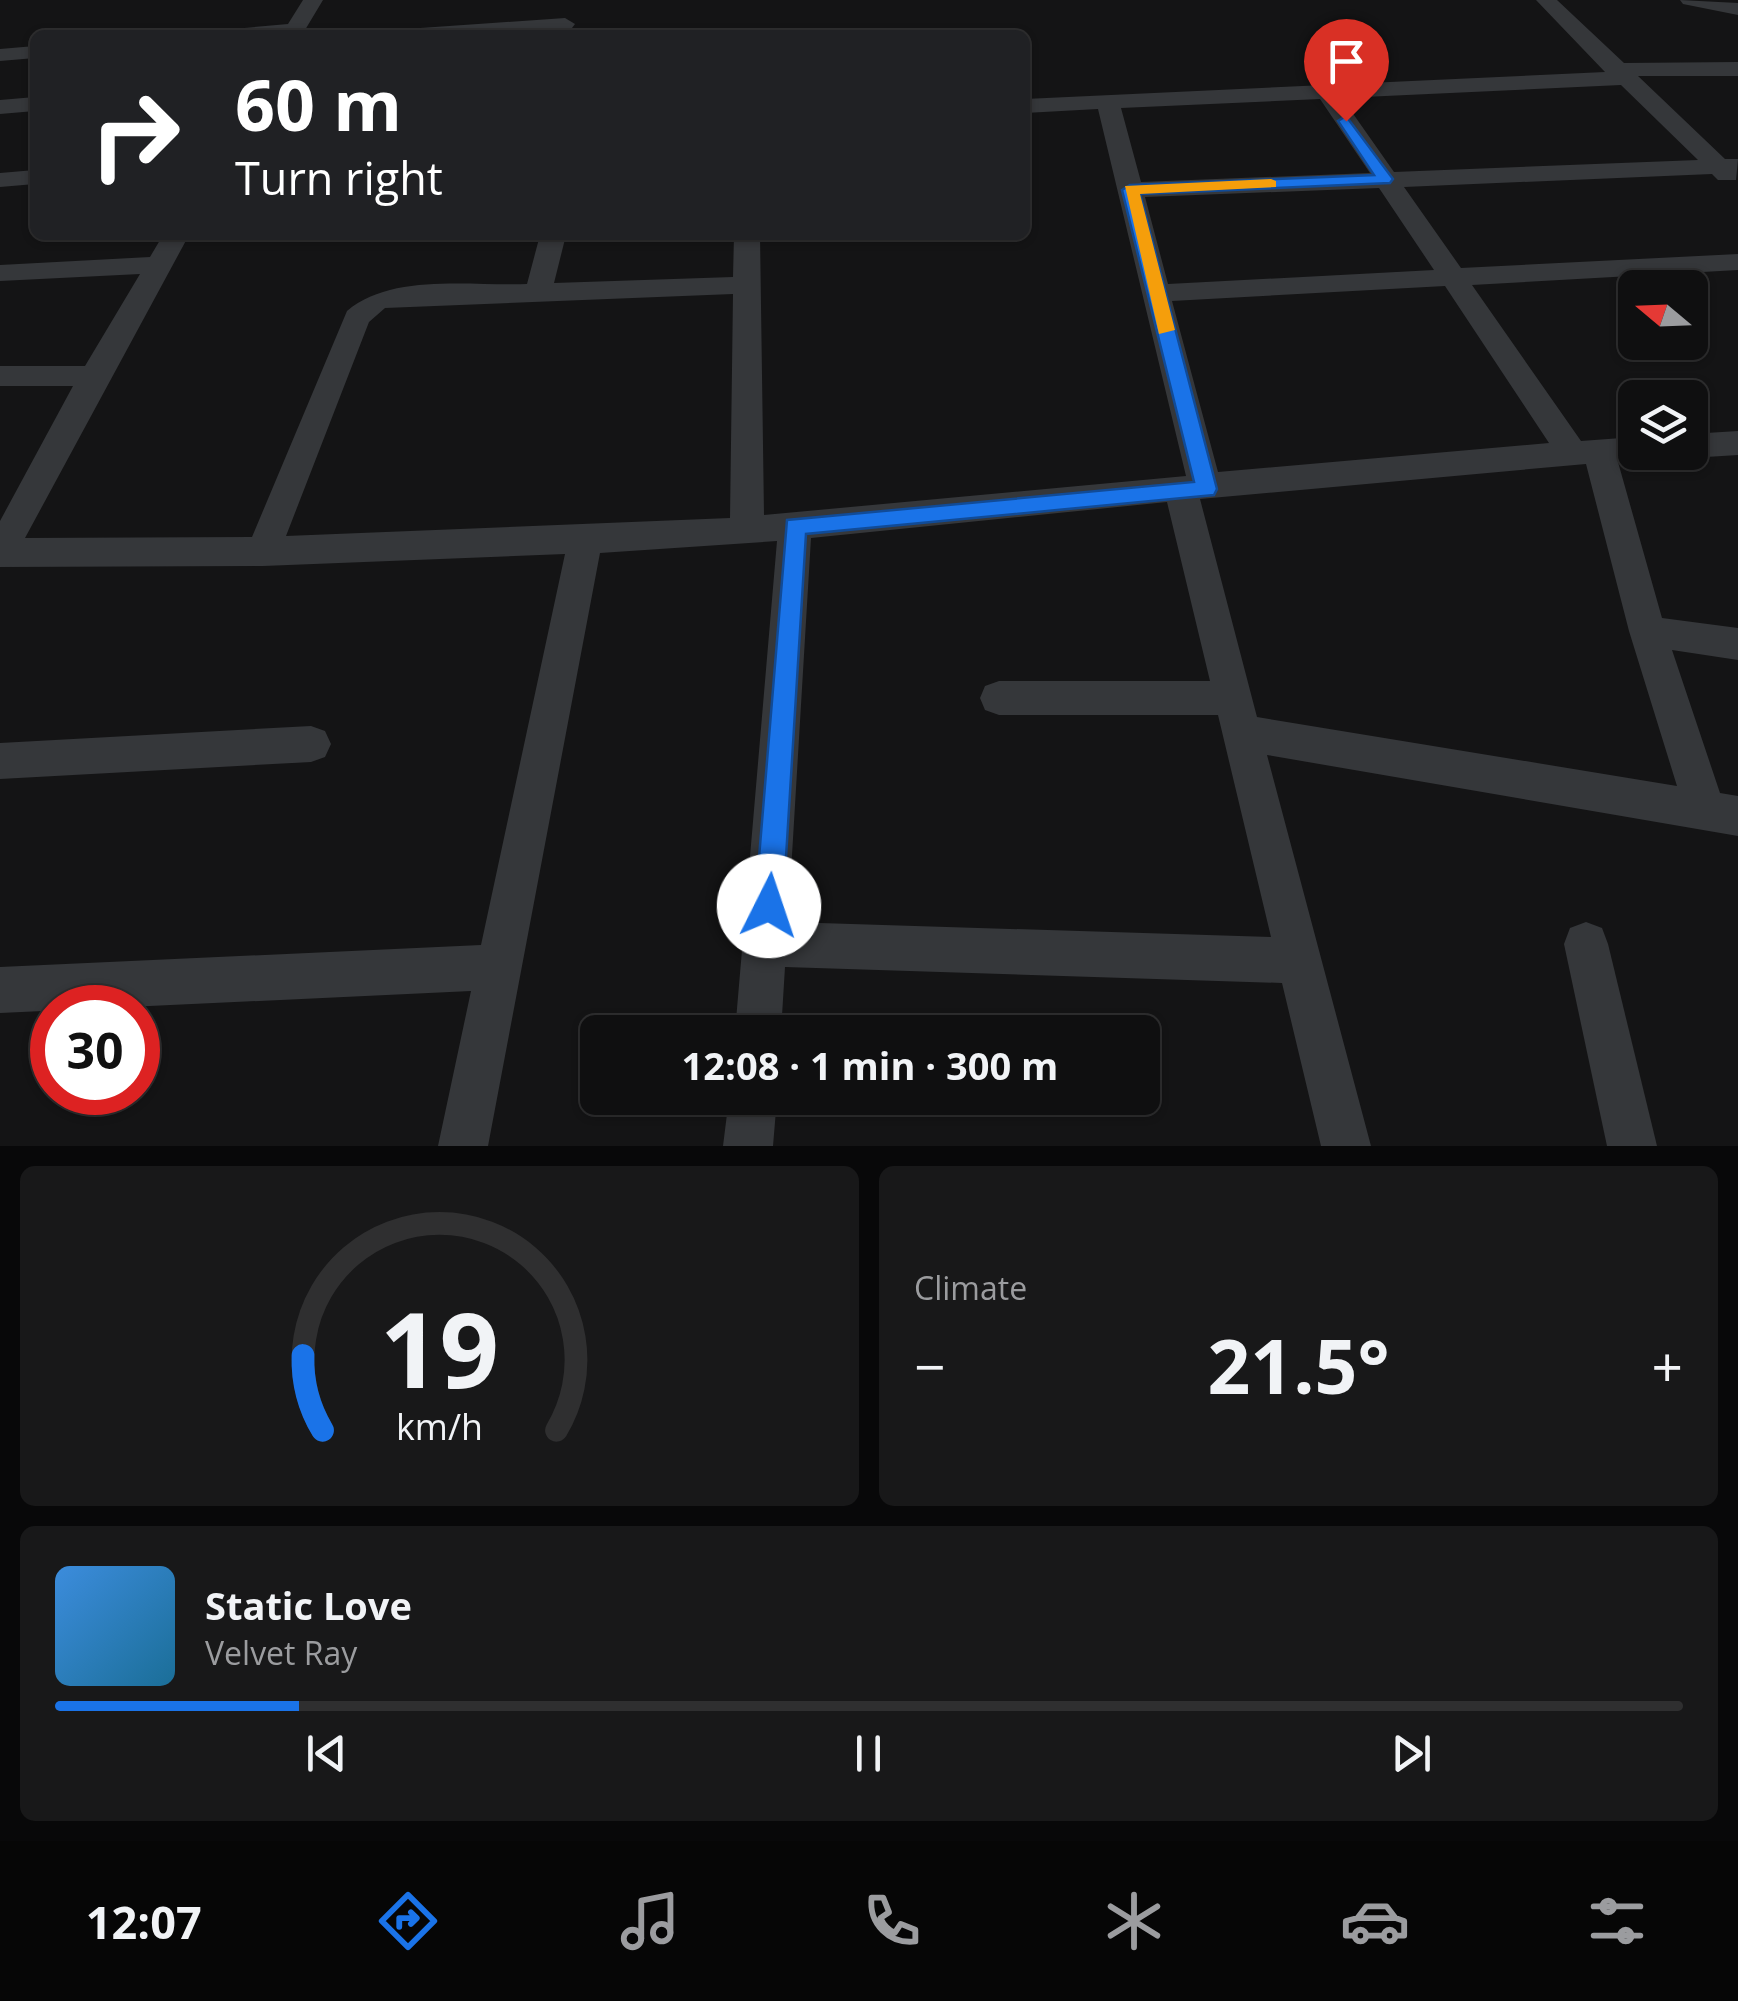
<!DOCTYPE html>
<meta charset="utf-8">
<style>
:root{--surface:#0f0f10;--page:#181819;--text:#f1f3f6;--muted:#9b9c9f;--line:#2f2f30;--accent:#1a73e8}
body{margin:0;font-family:"Open Sans",sans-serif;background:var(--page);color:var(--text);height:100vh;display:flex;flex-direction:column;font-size:38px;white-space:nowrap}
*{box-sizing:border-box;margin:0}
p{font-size:32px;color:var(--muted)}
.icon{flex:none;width:55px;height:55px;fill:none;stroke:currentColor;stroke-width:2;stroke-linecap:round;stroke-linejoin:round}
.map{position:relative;height:1146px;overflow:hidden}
.details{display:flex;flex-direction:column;gap:20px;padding:20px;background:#080809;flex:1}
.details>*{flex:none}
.top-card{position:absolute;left:30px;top:30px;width:1000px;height:210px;border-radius:15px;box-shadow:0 2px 8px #0004,0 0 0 2px var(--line);background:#202124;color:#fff;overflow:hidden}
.needle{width:65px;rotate:289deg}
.tools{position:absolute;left:1618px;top:270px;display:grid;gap:20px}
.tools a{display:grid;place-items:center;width:90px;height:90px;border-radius:15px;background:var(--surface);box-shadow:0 2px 8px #0004,0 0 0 2px var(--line);font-size:50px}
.speed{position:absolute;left:30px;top:985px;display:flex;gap:20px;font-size:50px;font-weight:700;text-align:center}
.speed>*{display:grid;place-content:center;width:130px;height:130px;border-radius:50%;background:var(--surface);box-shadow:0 2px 8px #0004,0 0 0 2px var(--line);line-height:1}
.speed .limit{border:15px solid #d22;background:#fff;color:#111}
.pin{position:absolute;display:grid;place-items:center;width:85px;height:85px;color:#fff;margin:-102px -42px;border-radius:50% 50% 50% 0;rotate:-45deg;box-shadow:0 0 10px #0007}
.pin .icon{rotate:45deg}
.me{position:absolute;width:110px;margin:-55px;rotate:4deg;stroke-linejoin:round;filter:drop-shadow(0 0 8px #0008)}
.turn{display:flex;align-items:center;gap:35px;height:210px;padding:0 40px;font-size:45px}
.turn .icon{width:130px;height:130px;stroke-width:2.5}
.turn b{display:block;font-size:70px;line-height:85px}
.big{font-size:75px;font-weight:700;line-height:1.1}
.details .card{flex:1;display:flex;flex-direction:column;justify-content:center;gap:15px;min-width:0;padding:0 35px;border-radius:15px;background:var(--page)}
.details .dial{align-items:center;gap:0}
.dial svg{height:260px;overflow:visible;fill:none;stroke:var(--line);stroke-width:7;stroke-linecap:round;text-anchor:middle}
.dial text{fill:var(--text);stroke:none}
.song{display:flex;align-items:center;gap:30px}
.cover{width:120px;height:120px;border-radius:15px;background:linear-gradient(135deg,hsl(210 70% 55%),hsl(200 70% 35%))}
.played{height:10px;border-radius:5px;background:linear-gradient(90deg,var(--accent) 15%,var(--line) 15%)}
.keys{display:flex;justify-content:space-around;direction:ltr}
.heat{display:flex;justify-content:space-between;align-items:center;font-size:55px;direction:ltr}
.details .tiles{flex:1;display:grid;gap:20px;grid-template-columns:1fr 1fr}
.card:last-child{grid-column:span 2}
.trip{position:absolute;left:580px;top:1015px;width:580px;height:100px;border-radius:15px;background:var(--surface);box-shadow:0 2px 8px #0004,0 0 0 2px var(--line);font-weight:700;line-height:100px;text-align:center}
.menu{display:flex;height:160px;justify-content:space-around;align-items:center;background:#060606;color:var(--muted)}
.menu .icon{width:70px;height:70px}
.menu .current{color:var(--accent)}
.menu b{font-size:45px;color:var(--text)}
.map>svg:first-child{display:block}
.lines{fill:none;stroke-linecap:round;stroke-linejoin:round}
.minor{fill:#35373a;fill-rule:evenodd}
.route{fill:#1a73e8;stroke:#114b97;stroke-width:2.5}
.slow{fill:#f59e0b}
</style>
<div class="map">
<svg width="1738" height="1146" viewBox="0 0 1738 1146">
<rect width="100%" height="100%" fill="#141415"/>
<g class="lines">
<!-- minor -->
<g class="minor">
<path d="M303,0h20l-21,35h-79l10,-6 55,-5z"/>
<path d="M1536,0h21l67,63 114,-1v14h-100l87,83h13l-2,21h-18l-6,-6 -308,13 57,81 277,-14v16l-266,15 109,156 54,-4v15h14l-14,9 -17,1 44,156 76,10v32l-66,-10 48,143 18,3v40l-471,-81 104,391h-50l-39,-163 -497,-16 -4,65h-46l42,-491 -177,12 -112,593h-50l33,-155 -471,22v-46l481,-22 84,-391 -302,12 -263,1v-46l73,-135h-73v-20h85l55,-92 -140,7v-16l150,-8 13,-22h26l-164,303 227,-1 95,-226c44,-38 123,-25 180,-27l13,-49h26l-12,48 179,-6 1,-42h26l4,280 422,-39 -88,-367 -73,4v-14l580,-27zM1621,85l77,75 -304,12 -52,-74zM1320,99l50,74 -229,9 -20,-74zM1379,188l55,82 -266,14 -23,-87zM1445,286l104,157 -331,29 -46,-171zM733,294l-3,224 -444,18 83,-214 16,-14zM1586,464l43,167 48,155 -420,-69 -57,-218zM1167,502l43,179h-211l-14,5 -5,12 5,12 14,5h219l53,222 -483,-15 23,-384z"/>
<path d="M1680,0l58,3v12l-55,-11z"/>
<path d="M565,18l10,6 -3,4 -76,7h-100l10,-6z"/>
<path d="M35,46v12l-35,3v-12z"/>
<path d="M35,97v14l-35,3v-14z"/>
<path d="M35,170v14l-35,3v-14z"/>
<path d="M1738,431v24l-48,3 -12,-6h12v-18z"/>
<path d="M311,726l14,5 6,13 -6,13 -14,5 -311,17v-36z"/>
<path d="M1586,922l16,6 6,16 49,202h-50l-43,-202 6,-16z"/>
<path d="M729,1098h48l-4,48h-50z"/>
</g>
</g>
<!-- route -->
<path class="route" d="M1346,116l47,63 -3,4 -250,11 77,295 -3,6 -408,39 -23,372 -4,10 -10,4 -10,-4 -4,-10 32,-386 407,-38 -72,-292 8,-5 244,-10 -36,-54z"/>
<!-- slow -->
<path class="slow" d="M1271,179l5,2v6l-136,7 35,136 -16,4 -34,-148z"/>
</svg>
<div class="tools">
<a><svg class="needle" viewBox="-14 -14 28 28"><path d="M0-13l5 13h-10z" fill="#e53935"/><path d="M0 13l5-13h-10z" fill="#9b9c9f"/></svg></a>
<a><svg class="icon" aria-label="layers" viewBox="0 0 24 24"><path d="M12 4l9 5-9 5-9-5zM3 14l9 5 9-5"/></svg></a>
</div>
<div class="speed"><div class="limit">30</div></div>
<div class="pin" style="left:1346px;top:121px;background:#d93025"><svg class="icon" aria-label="arrive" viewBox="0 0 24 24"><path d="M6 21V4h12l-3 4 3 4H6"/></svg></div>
<svg class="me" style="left:769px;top:906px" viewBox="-20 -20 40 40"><circle r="19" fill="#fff"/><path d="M0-13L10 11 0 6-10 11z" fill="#1a73e8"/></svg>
<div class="trip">12:08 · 1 min · 300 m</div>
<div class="top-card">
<div class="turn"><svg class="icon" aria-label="right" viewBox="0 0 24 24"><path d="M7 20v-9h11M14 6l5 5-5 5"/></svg><div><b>60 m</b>Turn right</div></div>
</div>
</div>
<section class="details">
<div class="tiles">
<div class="card dial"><svg viewBox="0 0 100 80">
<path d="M14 69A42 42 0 1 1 86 69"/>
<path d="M14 69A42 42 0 0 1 8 46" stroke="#1a73e8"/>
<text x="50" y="56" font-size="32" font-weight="700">19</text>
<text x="50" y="72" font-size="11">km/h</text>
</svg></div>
<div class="card"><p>Climate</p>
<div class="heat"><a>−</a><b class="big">21.5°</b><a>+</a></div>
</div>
<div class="card">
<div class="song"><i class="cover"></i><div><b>Static Love</b><p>Velvet Ray</p></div></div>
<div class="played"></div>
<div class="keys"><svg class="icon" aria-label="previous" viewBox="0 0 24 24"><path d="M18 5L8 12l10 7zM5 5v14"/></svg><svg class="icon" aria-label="pause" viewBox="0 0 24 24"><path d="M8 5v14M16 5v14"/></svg><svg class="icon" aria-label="next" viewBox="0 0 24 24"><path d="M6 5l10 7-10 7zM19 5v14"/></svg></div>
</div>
</div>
</section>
<nav class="menu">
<b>12:07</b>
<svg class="icon current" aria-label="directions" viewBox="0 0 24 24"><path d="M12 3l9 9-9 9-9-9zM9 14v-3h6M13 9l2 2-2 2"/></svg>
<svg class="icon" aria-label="music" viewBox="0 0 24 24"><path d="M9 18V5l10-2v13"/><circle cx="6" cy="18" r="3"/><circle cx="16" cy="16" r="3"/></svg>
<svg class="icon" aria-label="phone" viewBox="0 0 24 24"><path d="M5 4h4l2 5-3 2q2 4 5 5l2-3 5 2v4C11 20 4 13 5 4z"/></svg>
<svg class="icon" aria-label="climate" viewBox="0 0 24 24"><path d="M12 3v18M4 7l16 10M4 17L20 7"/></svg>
<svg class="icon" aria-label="car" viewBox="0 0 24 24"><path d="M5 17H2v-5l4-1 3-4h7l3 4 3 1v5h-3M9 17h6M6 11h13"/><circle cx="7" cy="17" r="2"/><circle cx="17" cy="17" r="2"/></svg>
<svg class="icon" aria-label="filters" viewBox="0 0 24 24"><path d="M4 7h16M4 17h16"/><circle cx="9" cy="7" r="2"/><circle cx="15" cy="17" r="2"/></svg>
</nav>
